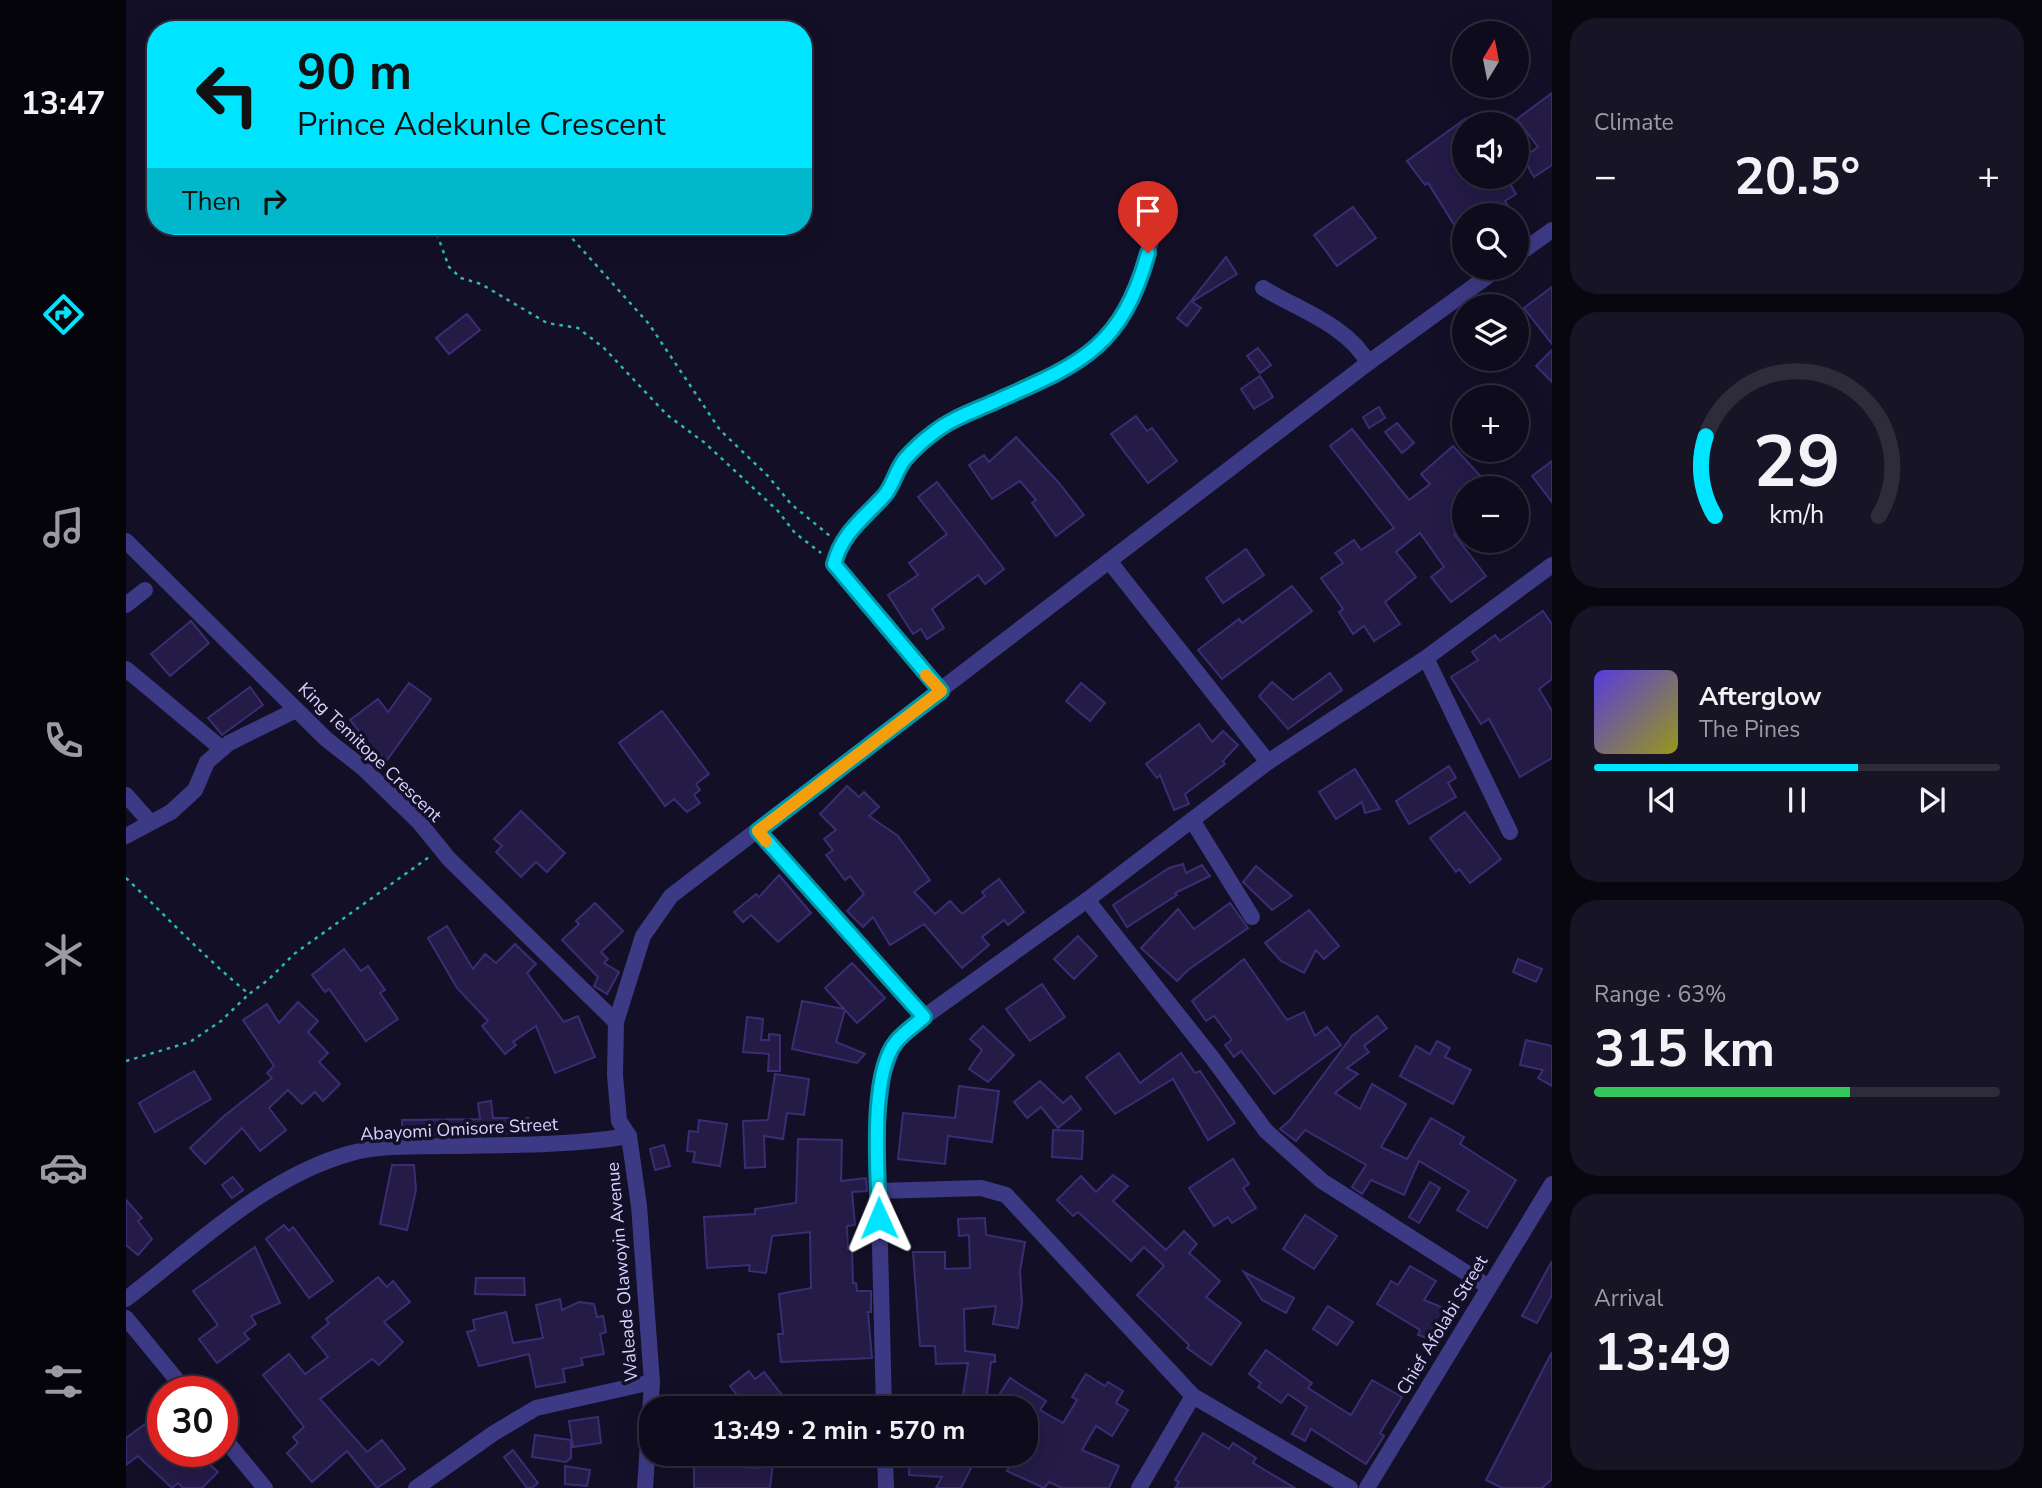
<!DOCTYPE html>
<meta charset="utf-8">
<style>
:root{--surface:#0e0b1c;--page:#171425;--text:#f1f3f6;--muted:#9b9ba3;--line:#2e2b3b;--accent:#00e5ff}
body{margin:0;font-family:"Nunito Sans",sans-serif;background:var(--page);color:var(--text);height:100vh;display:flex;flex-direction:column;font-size:26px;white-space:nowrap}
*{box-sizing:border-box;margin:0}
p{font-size:23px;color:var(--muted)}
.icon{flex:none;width:38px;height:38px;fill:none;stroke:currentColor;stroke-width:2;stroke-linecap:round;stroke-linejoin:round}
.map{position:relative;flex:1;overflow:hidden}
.panel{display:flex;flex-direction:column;gap:18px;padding:18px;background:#08060f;width:490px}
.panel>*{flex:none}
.top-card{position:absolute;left:21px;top:21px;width:665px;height:214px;border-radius:28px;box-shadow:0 7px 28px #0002,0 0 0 2px var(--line);background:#00e5ff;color:#111;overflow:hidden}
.needle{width:46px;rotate:10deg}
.fabs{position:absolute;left:1326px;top:21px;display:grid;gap:14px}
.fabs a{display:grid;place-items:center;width:77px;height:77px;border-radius:50%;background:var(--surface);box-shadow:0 7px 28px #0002,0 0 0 2px var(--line);font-size:35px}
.speed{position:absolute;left:21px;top:1376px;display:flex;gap:14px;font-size:35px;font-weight:700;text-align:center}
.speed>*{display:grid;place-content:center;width:91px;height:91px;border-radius:50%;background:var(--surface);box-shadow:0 7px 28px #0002,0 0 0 2px var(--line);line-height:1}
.speed .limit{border:10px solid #d22;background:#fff;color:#111}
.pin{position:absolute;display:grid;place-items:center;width:60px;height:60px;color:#fff;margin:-72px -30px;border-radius:50% 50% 50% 0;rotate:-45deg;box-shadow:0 0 7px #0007}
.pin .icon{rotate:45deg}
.me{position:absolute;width:77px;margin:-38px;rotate:359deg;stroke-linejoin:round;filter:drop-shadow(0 0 5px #0008)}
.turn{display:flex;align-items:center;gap:24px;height:147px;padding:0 35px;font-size:32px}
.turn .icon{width:91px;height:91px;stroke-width:2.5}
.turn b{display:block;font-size:49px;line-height:60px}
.then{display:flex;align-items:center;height:66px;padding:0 35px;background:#0003;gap:14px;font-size:26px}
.big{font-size:52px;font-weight:700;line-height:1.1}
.panel .widget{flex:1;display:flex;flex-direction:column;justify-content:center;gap:10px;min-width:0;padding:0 24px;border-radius:28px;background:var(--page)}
.panel .dial{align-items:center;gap:0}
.dial svg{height:182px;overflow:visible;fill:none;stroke:var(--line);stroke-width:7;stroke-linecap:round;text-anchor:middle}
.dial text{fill:var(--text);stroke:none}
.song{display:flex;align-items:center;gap:21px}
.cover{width:84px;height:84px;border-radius:10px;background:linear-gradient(135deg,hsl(250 70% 55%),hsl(60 70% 35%))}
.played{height:7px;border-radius:4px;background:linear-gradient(90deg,var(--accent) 65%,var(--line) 65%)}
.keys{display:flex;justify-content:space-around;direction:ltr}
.heat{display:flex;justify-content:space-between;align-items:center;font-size:38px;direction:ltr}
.charge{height:10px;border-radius:5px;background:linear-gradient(90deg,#34c759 63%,var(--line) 0)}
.trip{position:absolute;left:513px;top:1396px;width:399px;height:70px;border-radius:28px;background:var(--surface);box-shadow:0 7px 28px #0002,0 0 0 2px var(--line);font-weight:700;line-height:70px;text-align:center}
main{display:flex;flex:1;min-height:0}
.dock{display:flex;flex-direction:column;width:126px;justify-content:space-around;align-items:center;background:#06040b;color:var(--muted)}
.dock .icon{width:49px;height:49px}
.dock .selected{color:var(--accent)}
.dock b{font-size:32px;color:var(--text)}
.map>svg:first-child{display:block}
.building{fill:#241b47;stroke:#3b2d73;stroke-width:2}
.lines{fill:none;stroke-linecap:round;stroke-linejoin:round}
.path{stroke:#2fb8b0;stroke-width:2.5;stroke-dasharray:3.5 5;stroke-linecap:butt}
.minor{stroke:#3d3a85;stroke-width:16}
.route-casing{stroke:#0095a6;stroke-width:18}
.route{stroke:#00e5ff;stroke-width:12}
.slow{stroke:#f59e0b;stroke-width:12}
.labels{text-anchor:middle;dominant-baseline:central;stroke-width:7;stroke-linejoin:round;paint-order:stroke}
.street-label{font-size:18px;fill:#d9d4ff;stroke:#130f26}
</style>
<main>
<nav class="dock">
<b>13:47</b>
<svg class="icon selected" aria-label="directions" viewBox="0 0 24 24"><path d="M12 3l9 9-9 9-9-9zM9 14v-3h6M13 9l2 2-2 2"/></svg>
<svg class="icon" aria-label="music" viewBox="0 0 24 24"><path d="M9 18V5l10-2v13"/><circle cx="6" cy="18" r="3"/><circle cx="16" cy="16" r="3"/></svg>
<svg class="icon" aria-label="phone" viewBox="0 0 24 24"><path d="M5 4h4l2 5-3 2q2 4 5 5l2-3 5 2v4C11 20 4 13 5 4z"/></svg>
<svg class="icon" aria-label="climate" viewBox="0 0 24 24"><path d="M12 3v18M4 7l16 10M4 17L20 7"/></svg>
<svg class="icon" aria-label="car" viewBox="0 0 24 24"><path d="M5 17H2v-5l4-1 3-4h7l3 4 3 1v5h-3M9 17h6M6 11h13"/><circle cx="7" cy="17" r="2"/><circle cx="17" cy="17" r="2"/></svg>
<svg class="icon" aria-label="filters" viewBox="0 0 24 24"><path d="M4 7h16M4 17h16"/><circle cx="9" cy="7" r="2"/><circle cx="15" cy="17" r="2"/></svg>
</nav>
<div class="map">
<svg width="1426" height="1488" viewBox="0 0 1426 1488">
<rect width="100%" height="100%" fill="#130f26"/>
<!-- building -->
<g class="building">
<path d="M1426,93v72l-18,12 -11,-19 15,-11 -21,-28z"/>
<path d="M1339,119v58h41l10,17 -11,7 6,10 -8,4h-38v27l-37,-59 -3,2 -18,-24z"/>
<path d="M1227,207l23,31 -39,28 -23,-31z"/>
<path d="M1100,257l11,17 -44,27 -1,-1z"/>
<path d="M1426,287v57l-28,-36z"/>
<path d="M1065,301l10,7 -14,18 -10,-8z"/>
<path d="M341,314l13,16 -31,24 -13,-16z"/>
<path d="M1132,348l13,17 -11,8 -13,-17z"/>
<path d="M1426,350v32l-16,-16z"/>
<path d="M1134,376l13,21 -19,12 -13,-20z"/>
<path d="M1253,407l6,11 -16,10 -6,-11z"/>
<path d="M1010,416l11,15 5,-3 25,33 -29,22 -37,-49z"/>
<path d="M1271,423l17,20 -12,10 -17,-21z"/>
<path d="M1226,429l57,71 21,-16 -9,-10 32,-28 30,33 -10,9h-8v8l-14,13 13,19 -10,6 32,42 -35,26 -20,-25 13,-10 -24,-34 -24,19 20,25 -31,25 15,22 -26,17 -10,-15 -11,8 -14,-22 4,-3 -22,-31 22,-15 -8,-10 19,-13 7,10 33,-22 -64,-82z"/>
<path d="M890,437l43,46 25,32 -28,21 -24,-33 4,-3 -16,-19 -28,18 -23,-34 15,-10 5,7z"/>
<path d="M1426,461v41l-20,-26z"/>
<path d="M811,482l67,87 -19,15 -7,-9 -46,34 12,19 -17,11 -6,-10 -8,5 -25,-39 30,-20 -9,-12 38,-29 -29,-37z"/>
<path d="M1120,549l18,26 -41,28 -17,-25z"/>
<path d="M1166,586l20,25 -90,68 -24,-29 41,-31 3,4z"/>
<path d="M1417,611l9,13v55l-13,10 13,22v47l-32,19 -31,-58 -8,5 -30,-47 27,-17 -6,-8 23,-17 5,6z"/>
<path d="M65,621l18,22 -39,33 -19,-22z"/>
<path d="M1204,673l12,17 -54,39 -29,-33 13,-14 21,18z"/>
<path d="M283,683l22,16 -44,61 -22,-16 2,-3 -17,-21 28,-21 10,13z"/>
<path d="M955,683l24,20 -15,18 -24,-20z"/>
<path d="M124,687l13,18 -41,30 -14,-17z"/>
<path d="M536,711l47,63 -13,10 4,6 -6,5 6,8 -13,9 -13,-13 -9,7 -46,-63z"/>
<path d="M1073,724l13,18 11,-11 15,14 -15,16 2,3 -40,30 4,10 -15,6 -14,-35 -3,3 -11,-14z"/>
<path d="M1323,766l7,12 -8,5 8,14 -47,27 -13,-23z"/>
<path d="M1229,769l25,40 -15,4 -3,-11 -26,17 -17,-27z"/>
<path d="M721,786l12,11 5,-5 15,15 -10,9 29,20 32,44 -16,12 21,22 15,-13 12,13 23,-18 -3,-4 17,-13 25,33 -16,13 -4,-5 -22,17 7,8 -27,23 -38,-44 -34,21 -17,-28 -10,10 -16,-16 17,-17 -14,-18 -5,4 -19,-25 7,-5 -9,-11 12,-9 -16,-16z"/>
<path d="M395,811l44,42 -18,19 -11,-10 -15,15 -25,-25 6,-6 -8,-7z"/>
<path d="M1339,812l36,47 -31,24 -11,-14 -3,3 -26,-34z"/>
<path d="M1057,864l3,9 16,-8 8,11 -35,17 2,2 -50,32 -14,-22 56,-37z"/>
<path d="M1130,866l36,30 -20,14 -29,-28z"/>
<path d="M653,875l32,38 -33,29 -27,-27 -8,7 -9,-10 22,-18 3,3z"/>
<path d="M469,903l28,28 -22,21 7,7 -4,4 15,9 -12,22 -13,-8 4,-9 -36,-37 17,-16 -3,-3z"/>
<path d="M1104,903l18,25 -60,42 -11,11 -36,-33 37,-39 16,20z"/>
<path d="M1183,910l30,36 -15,13 -8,-9 -12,23 -23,-12 -16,-18z"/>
<path d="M321,926l26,43 12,-15 11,9 19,-19 21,20 -9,9 37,49 14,-6 17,41 -40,16 -19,-47 -23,16 3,3 -11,9 -23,-28 6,-5 -31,-33 -29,-50z"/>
<path d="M952,936l19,20 -23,23 -20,-20z"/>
<path d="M218,949l17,22 7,-5 17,24 -5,3 18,26 -32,22 -37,-52 -4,3 -13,-17z"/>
<path d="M1118,959l43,61 17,-8 11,24 12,-9 14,18 -67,49 -33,-43 -7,6 -9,-12 7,-5 -18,-24 -8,5 -14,-20z"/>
<path d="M1392,959l24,10 -6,13 -23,-10z"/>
<path d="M726,963l33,35 -28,25 -12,-13 -9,32 29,12 -8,9 -65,-14 10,-48 42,8 -19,-21z"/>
<path d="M916,984l23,33 -35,24 -24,-32z"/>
<path d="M172,1002l20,19 -10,11 20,21 -9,9 21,22 -17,17 -8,-9 -13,12 -14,-14 -19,18 17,22 -26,21 -18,-23 -37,36 -15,-16 34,-32 48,-38 -5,-5 7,-7 -31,-46 24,-16 12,19z"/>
<path d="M1251,1016l10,12 -23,18 5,6 -22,16 11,6 -23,19 25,16 12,-25 34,20 -25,43 26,12 24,-41 33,19 -4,7 56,36 -29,48 -30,-18 12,-19 -50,-30 -15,34 -33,-15 -9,14 -10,-7 14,-22 -61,-35 -9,11 -16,-12 10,-9 62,-84z"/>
<path d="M621,1017l16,2 -2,21h8v-6l11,1v36h-12l1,-17 -26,-2z"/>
<path d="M857,1026l31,29 -26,27 -19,-13 13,-19 -12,-11z"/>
<path d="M1400,1040l26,6v40l-14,-8 5,-8 -23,-5z"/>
<path d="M1311,1041l13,7 -5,9 26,13 -18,34 -53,-28 16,-30 14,8z"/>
<path d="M993,1053l21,30 41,-30 14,20 5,-2 35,52 -27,17 -35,-61 -58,35 -29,-37z"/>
<path d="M68,1071l17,28 -56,33 -16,-29z"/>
<path d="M649,1074l34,5 -5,36 -17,-2 -4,26 -19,-3 1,31 -20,1 -2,-47 25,-1z"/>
<path d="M914,1081l23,22 8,-7 10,13 -23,19 -17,-21 -14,11 -13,-16z"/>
<path d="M833,1086l40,5 -7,51 -44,-6 -3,28 -47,-5 5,-46 52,5z"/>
<path d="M365,1101l2,17h35v15l-126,2v-15l78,-1 -2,-16z"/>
<path d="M573,1120l28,4 -7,42 -27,-4 2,-10 -8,-1 2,-20 9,1z"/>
<path d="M927,1130l30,1 -1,28 -30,-2z"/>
<path d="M672,1139l44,1 -1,41 25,-3 1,13 -15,1 3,33 -8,1 1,23h4l1,34h3l1,8h14v21h-3l4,46 -91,4 -3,-28h5l-4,-40 32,-6 -1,-56 -38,4 -6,37 -17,-2 1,-6 -43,3 -3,-51 51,-3v-5l41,-6z"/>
<path d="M538,1145l6,21 -15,4 -5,-21z"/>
<path d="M1107,1159l16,25 -6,4 13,20 -24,15 -4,-6 -14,9 -25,-38z"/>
<path d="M266,1165h22l2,25 -9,40 -27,-6z"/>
<path d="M987,1175l15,11 -15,15 53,49 18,-19 13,13 -8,9 31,28 -14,16 35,26 -30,42 -24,-17 2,-3 -52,-50 27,-29 -20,-19 -13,14 -53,-49 -5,4 -16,-16 24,-24 15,16z"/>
<path d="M107,1177l10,13 -11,8 -10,-13z"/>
<path d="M1304,1182l10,6 -21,35 -10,-6z"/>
<path d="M0,1200l16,18 -4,3 14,18 -14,16 -12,-10z"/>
<path d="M1179,1215l32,21 -23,33 -31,-20z"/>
<path d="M859,1218l1,17 39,7 -5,29 2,32 -4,25 -25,-4 3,-18 -32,3 1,42 30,4v7h-4l-6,47h-24l7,-46 -32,1 -1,-18h-15l-7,-94h32v17l25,-1 -1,-33 -10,1 -1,-17z"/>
<path d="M158,1225l5,6 4,-4 40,54 -24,17 -43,-59z"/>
<path d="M129,1247l25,56 -29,13 5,8 -12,9 5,6 -32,24 -18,-24 19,-14 -25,-34z"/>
<path d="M1426,1261v34l-15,28 -15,-7z"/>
<path d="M1284,1266l26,15 -12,19 25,10 -12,32 -19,-7 2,-5 -43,-26 14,-23 7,4z"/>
<path d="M1118,1272l50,26 -8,15 -24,-13z"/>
<path d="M252,1277l9,10 6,-6 17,21 -26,20 19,20 -24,23 -7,-6 -52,40 47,53 15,-12 23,29 -28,19 -30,-37 -35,31 -25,-29 11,-10 -5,-6 11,-10 -41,-52 26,-21 16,20 23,-17 -16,-20 17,-14 -3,-4z"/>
<path d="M350,1278h48l1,17 -50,-1z"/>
<path d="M434,1299l2,11 17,-8 15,2 3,13 6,-1 3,16 -6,2 4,20 -23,4 2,7 -20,4 2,13 -29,5 -7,-33 -50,12 -12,-34 8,-2 -2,-10 33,-8 7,31 30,-5 -7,-33z"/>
<path d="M1202,1306l25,16 -16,23 -24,-16z"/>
<path d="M1140,1350l46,33 -4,5 43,27 21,-35 30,17 -22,36 4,3 -18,28 -55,-35 -6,12 -13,-7 15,-27 -19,-13 -7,9 -23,-16 3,-4 -12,-9z"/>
<path d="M1426,1352v127l-10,9h-40l-16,-8z"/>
<path d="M623,1371l6,8 9,-7 18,23 -10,8 5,6h-29l-18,-23z"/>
<path d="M960,1374l19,12 3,-4 15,9 -7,12 12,7 -16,26 -16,-10 -14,24 37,16 -10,22h-47l-13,-6 -5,6 -37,-17 8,-17h11v-23l5,-11 -5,-4v-7h-36l20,-31 36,23 -6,9 23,13 14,-23 -5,-3z"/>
<path d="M37,1411v40h33l22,21 -16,16h-19l-5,-5 -6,5 -34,-32 -12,9v-27z"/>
<path d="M472,1417l3,26 -28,4 -4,-26z"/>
<path d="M1077,1433l26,16 4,-6 23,15 -3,5 42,25h-120l4,-6 -4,-2z"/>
<path d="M409,1435l36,5v18l-5,4 -34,-5z"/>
<path d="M387,1450l25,33 -6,5h-5l-23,-31z"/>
<path d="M784,1454h68l-17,34h-25l6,-11 -33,-2z"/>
<path d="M635,1461l12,2 -3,25h-76v-23l29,-2v3l37,2z"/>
<path d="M439,1466l25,4 -3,16 -22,-2z"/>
</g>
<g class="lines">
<!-- path -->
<g class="path">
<path d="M308,226l15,41 12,11 20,6 66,39 31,5 26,20 63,67 38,28 73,68 17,22 26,20"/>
<path d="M435,226l88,98 71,106 48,46 23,28 39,32"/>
<path d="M0,878c41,39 79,80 123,116l19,-14 26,-26 135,-97"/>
<path d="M0,1061l64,-19 31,-21 28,-27"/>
</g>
<!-- minor -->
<g class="minor">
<path d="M1391,255l35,-25"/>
<path d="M1137,288c34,21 86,38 105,75"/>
<path d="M0,541l200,198 37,29 56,54 30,37 167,163"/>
<path d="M983,561l159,201"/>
<path d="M0,605l19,-15"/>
<path d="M1300,658l84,174"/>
<path d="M0,669l96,80"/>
<path d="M815,691l-107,-127c8,-31 28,-45 49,-67 10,-11 13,-26 22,-37 6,-9 18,-19 27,-26 19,-17 47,-26 71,-36 67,-29 103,-41 133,-112 8,-20 15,-39 18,-61"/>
<path d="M0,795l24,27"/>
<path d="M1066,820l60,97"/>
<path d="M632,831l166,186"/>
<path d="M0,836l45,-24 24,-22 12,-28 22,-19 67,-33"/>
<path d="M961,900l126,159 53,72 56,50 165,105"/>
<path d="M753,1191l102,-3 25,7 187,201 157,92"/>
<path d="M0,1299c68,-52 138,-121 222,-145 29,-9 64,-7 95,-8 62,-1 125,0 186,-10"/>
<path d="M0,1318l60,73"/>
<path d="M758,1409l-7,-284 6,-50 11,-31 30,-27 163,-117 181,-138 158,-104 126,-93"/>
<path d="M96,1436l43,52"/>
<path d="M759,1454l1,34"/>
<path d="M290,1488l78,-55 42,-25 116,-26"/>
<path d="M519,1488l7,-106 -13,-176 -10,-70 -10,-15 -4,-46 1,-53 27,-86 28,-40 697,-533 131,-95"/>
<path d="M1013,1488l54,-92"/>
<path d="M1241,1488l185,-304"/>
</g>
</g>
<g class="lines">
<!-- route casing -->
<g class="route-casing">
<path id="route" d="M753,1218c-1,-41 -10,-144 17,-176 7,-9 19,-17 28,-25l-166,-186 183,-140 -107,-127c8,-31 29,-45 50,-68 9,-10 12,-26 21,-37 7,-8 19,-19 27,-25 18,-15 42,-23 62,-32 85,-38 127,-52 154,-149"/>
</g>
<!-- route -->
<use href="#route" class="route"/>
<!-- slow -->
<path class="slow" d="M640,841l-8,-10 183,-140 -15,-16"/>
</g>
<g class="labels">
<!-- street labels -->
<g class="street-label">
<text transform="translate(244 752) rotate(44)">King Temitope Crescent</text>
<text transform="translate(333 1129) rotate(-3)">Abayomi Omisore Street</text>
<text transform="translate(496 1272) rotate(-95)">Waleade Olawoyin Avenue</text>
<text transform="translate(1316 1325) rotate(-59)">Chief Afolabi Street</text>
</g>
</g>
</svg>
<div class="fabs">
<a><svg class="needle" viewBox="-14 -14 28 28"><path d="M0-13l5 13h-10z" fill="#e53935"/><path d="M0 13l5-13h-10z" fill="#9b9ba3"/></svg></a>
<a><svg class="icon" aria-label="sound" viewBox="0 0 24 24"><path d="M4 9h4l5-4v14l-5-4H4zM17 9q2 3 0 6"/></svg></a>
<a><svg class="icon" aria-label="search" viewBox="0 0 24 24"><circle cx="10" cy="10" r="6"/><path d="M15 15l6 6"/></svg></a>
<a><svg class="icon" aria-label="layers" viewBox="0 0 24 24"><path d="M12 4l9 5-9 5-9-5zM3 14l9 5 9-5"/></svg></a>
<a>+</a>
<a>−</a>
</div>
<div class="speed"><div class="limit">30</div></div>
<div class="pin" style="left:1022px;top:253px;background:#d93025"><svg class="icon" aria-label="arrive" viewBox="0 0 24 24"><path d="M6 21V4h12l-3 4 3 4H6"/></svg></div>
<svg class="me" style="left:753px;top:1218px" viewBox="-20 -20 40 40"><path d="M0-17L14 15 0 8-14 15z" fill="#00e5ff" stroke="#fff" stroke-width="4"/></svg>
<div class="trip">13:49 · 2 min · 570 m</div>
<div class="top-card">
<div class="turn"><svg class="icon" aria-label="left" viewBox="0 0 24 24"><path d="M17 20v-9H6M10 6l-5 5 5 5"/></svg><div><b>90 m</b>Prince Adekunle Crescent</div></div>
<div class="then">Then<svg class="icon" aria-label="right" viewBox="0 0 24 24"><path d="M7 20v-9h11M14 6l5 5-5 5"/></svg></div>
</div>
</div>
<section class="panel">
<div class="widget"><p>Climate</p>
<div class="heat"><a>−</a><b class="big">20.5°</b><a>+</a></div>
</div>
<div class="widget dial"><svg viewBox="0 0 100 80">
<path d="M14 69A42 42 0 1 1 86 69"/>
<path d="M14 69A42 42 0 0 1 10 34" stroke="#00e5ff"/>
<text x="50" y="56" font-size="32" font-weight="700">29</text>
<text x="50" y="72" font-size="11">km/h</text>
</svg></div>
<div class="widget">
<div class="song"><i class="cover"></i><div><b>Afterglow</b><p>The Pines</p></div></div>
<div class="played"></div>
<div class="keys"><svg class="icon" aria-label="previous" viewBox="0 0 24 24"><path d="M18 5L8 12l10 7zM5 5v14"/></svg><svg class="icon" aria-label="pause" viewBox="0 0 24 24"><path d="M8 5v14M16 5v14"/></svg><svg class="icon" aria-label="next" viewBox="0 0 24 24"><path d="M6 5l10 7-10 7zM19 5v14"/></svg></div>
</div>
<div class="widget"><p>Range · 63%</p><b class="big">315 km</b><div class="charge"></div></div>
<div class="widget"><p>Arrival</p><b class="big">13:49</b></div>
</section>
</main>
